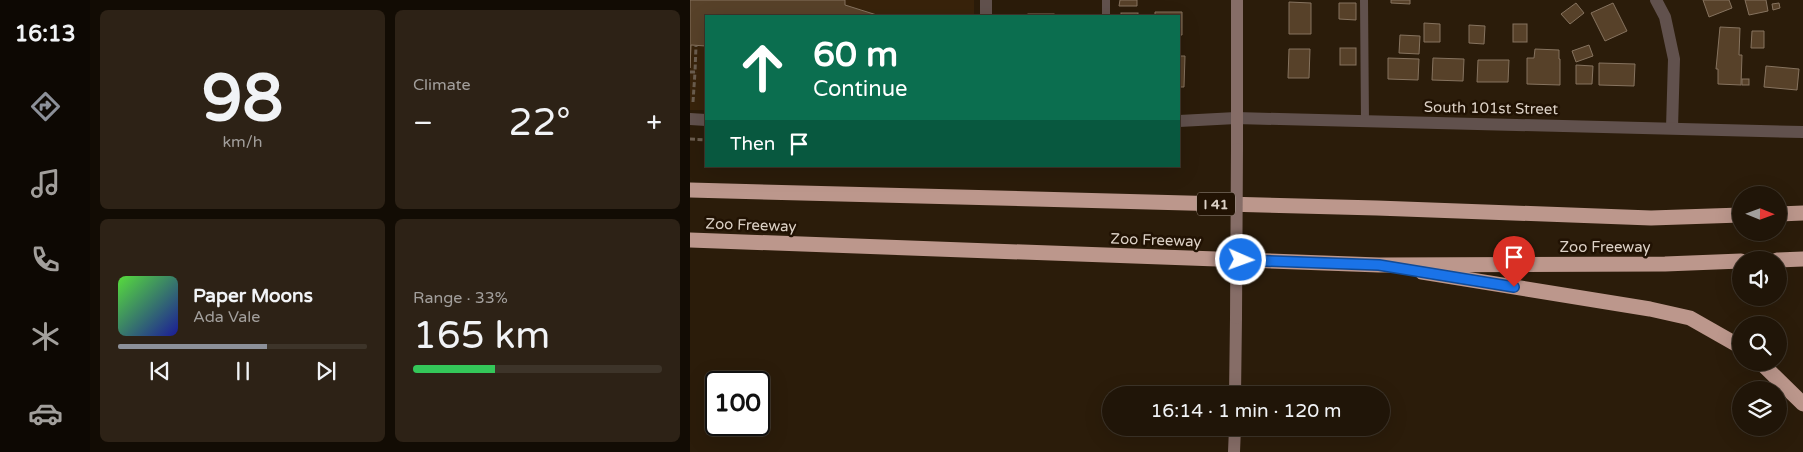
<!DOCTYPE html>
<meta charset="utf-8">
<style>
:root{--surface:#201508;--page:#2d2216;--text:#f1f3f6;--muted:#a29f9c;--line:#3d3429;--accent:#8c9099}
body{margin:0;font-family:"Varela Round",sans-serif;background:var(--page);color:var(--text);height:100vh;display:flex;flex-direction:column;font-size:19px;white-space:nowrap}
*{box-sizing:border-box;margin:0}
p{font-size:16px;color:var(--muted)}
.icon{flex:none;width:28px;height:28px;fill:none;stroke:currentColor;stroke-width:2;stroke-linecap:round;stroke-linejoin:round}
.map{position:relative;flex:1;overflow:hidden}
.panel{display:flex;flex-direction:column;gap:10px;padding:10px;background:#120c04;width:600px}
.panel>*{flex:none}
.top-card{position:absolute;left:15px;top:15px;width:475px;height:152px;border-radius:0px;box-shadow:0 5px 20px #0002,0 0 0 1px var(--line);background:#0b6e4f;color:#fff;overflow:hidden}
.needle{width:32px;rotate:91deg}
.tools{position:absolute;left:1042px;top:186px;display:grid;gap:10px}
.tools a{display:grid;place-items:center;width:55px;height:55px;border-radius:50%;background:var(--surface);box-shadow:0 5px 20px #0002,0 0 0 1px var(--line);font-size:25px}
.speed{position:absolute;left:15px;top:371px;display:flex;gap:10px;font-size:25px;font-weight:700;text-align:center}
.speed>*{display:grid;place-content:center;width:65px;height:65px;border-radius:50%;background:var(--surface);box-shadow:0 5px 20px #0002,0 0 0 1px var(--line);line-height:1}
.speed .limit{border:2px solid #111;border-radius:8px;background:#fff;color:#111}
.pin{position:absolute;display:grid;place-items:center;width:42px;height:42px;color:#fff;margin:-51px -21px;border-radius:50% 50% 50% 0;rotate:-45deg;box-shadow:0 0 5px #0007}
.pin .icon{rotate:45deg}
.me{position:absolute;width:55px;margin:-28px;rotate:92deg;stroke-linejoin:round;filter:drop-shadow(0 0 4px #0008)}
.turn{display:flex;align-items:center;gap:18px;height:105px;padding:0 25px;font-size:22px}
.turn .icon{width:65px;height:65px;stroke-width:2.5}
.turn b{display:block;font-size:35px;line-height:42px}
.then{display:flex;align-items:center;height:48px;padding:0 25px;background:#0003;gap:10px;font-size:19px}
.big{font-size:38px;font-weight:600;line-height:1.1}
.panel .widget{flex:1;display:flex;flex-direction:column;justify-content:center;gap:8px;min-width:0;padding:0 18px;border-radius:8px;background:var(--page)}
.panel .dial{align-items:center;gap:0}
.dial b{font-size:65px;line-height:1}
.song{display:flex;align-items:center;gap:15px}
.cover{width:60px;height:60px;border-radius:8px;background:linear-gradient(135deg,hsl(110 70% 55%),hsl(240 70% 35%))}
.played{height:5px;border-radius:2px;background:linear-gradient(90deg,var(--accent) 60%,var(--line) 60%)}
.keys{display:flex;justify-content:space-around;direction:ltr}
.heat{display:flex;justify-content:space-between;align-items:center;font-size:28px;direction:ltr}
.charge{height:8px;border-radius:4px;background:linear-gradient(90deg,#34c759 33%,var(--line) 0)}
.panel .tiles{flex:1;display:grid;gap:10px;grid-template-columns:repeat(2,1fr)}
.trip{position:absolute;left:412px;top:386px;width:288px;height:50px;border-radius:25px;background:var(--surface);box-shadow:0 5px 20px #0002,0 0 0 1px var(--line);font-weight:600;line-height:50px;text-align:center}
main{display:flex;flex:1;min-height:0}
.tabs{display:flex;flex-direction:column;width:90px;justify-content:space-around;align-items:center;background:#0d0803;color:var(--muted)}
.tabs .icon{width:35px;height:35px}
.tabs .active{color:var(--accent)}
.tabs b{font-size:22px;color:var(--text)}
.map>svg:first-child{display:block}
.built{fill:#38230b}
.building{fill:#574129;stroke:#86735f}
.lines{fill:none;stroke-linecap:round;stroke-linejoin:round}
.path{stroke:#6b5d4e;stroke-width:3;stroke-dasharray:5 2.5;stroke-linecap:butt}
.lane{stroke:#61514d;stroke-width:8}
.street{stroke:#61514d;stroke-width:12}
.secondary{stroke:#866d67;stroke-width:12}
.highway{stroke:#bc978c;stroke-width:15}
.secondary-bridge{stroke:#866d67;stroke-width:12}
.route-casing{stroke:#114b97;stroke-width:12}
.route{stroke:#1a73e8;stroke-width:9}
.labels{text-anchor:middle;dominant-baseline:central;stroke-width:5;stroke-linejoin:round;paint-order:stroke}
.shield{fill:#211203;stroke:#a4988c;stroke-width:1}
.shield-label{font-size:14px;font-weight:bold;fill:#dcd1c6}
.street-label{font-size:15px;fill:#dcd1c6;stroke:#211203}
</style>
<main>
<nav class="tabs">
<b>16:13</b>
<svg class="icon active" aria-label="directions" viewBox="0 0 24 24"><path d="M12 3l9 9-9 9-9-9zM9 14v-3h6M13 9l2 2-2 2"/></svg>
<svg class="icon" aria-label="music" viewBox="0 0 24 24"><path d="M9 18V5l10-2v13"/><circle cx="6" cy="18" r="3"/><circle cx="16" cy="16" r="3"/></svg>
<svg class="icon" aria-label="phone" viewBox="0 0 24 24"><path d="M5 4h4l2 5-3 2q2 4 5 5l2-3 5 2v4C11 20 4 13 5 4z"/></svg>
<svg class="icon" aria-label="climate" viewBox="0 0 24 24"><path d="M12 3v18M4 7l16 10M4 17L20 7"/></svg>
<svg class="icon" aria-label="car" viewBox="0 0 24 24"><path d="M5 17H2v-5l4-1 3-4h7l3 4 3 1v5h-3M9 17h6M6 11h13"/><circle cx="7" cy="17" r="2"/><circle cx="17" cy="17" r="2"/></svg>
</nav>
<section class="panel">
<div class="tiles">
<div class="widget dial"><b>98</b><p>km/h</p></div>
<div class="widget"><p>Climate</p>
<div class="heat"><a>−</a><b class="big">22°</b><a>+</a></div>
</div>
<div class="widget">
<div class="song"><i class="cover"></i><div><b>Paper Moons</b><p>Ada Vale</p></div></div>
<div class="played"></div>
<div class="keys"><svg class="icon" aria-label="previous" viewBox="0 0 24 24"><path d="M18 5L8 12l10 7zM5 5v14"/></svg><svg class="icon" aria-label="pause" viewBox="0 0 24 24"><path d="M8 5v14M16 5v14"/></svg><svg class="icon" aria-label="next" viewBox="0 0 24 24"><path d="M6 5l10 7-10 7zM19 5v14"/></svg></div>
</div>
<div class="widget"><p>Range · 33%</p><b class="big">165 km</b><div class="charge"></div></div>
</div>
</section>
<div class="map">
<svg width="1113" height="452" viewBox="0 0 1113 452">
<rect width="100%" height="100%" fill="#2b1c0a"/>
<!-- built -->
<path class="built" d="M0,0h284v16h-268v94h-16z"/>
<!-- building -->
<g class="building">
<path d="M0,0h155v5l35,11h-174v30l-15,-1 -1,23z"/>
<path d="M430,0h17v6h-18z"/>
<path d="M701,0h19v4l-19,-1z"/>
<path d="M1013,0h26l3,8 -23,9z"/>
<path d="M1055,0h21l2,11 -19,4z"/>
<path d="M599,2l22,1v31h-22z"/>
<path d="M649,3h17v17l-17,-1z"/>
<path d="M886,3l8,10 -14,11 -9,-10z"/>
<path d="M923,3l14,28 -22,10 -14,-28z"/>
<path d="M1089,3l1,5 -7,2 -1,-6z"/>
<path d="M465,12h27v23h-3v-19h-24z"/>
<rect x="431" y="13" width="17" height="3"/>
<rect x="338" y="14" width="26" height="2"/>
<path d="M734,23l16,1v18h-16z"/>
<rect x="823" y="24" width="14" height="18"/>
<path d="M779,25l16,1 -1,18 -15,-1z"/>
<path d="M1030,27l20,1 -1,27h3l-1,30 -23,-1v-15h-2z"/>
<path d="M1062,31h12v17h-13z"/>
<path d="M710,35l20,1 -1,18 -20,-1z"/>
<path d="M899,45l4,11 -17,6 -4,-11z"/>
<rect x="650" y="48" width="16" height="17"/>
<path d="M599,49h21l-1,29h-21z"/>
<path d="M845,49l24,1v9h1v26l-33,-1v-26h7z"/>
<path d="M489,56h6l-1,31h-5z"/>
<path d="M698,58l31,1 -1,21 -30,-1z"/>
<path d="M743,58l31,1 -1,22 -31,-1z"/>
<path d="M788,60h31l-1,22h-31z"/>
<path d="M909,63l36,1 -1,22 -35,-1z"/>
<path d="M886,65l17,1 -1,18h-16z"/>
<path d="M1076,66l33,3 -2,21 -33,-3z"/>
<rect x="1052" y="79" width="7" height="6"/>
</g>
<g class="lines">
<!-- path -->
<g class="path">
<path d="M0,72h5l1,-26"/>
<path d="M3,102l2,-30"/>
<path d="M0,139l16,1"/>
</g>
<!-- lane -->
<g class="lane">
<path d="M674,0l1,121"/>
<path d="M416,16v-16"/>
</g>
<!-- street -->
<g class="street">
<path d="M966,0l9,17 9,42 -2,69"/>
<path d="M296,16v-16"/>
<path d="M0,119l16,1"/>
<path d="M489,121l57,-3 567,14"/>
</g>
<!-- secondary -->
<g class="secondary">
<path d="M547,149v-149"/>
<path d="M545,395l1,-77"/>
<path d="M544,452l1,-24"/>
</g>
<!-- highway -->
<g class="highway">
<path d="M0,190l687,18 274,10 90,-3"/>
<path d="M1089,214l24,-1"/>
<path d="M0,240l689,25 286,-1 76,-3"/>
<path d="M1087,260l26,-1"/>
<path d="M732,272l228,37 40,9 51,29"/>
<path d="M1070,362l43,42"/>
</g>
<!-- secondary-bridge -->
<path class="secondary-bridge" d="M546,318l1,-169"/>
</g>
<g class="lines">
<!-- route casing -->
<g class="route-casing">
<path id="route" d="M551,260l138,5 135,22"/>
</g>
<!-- route -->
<use href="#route" class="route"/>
</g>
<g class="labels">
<!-- shield labels -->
<rect class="shield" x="507" y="192.5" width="38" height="23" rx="4"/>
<g class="shield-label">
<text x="526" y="204">I 41</text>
</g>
<!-- street labels -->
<g class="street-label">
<text transform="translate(801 108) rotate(1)">South 101st Street</text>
<text transform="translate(61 225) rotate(2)">Zoo Freeway</text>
<text transform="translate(466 240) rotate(2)">Zoo Freeway</text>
<text x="915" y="247">Zoo Freeway</text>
</g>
</g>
</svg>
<div class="tools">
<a><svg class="needle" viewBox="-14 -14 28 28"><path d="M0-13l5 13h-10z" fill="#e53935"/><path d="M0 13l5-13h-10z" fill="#a29f9c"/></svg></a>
<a><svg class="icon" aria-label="sound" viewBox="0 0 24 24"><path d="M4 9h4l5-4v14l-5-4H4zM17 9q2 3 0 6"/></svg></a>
<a><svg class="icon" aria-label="search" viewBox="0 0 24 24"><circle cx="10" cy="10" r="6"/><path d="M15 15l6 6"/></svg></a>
<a><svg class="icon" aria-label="layers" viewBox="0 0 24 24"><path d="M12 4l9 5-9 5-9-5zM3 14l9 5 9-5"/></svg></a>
</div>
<div class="speed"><div class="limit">100</div></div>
<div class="pin" style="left:824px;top:287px;background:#d93025"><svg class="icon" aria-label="arrive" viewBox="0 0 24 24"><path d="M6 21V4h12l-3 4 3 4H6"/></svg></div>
<svg class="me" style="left:551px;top:260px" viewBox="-20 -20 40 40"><circle r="17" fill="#1a73e8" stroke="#fff" stroke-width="3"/><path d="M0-11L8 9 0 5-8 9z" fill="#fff"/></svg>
<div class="trip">16:14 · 1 min · 120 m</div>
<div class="top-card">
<div class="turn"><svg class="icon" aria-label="ahead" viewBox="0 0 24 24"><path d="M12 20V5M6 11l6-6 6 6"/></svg><div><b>60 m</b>Continue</div></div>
<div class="then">Then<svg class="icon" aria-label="arrive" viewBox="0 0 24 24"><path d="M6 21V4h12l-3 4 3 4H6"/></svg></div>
</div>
</div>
</main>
